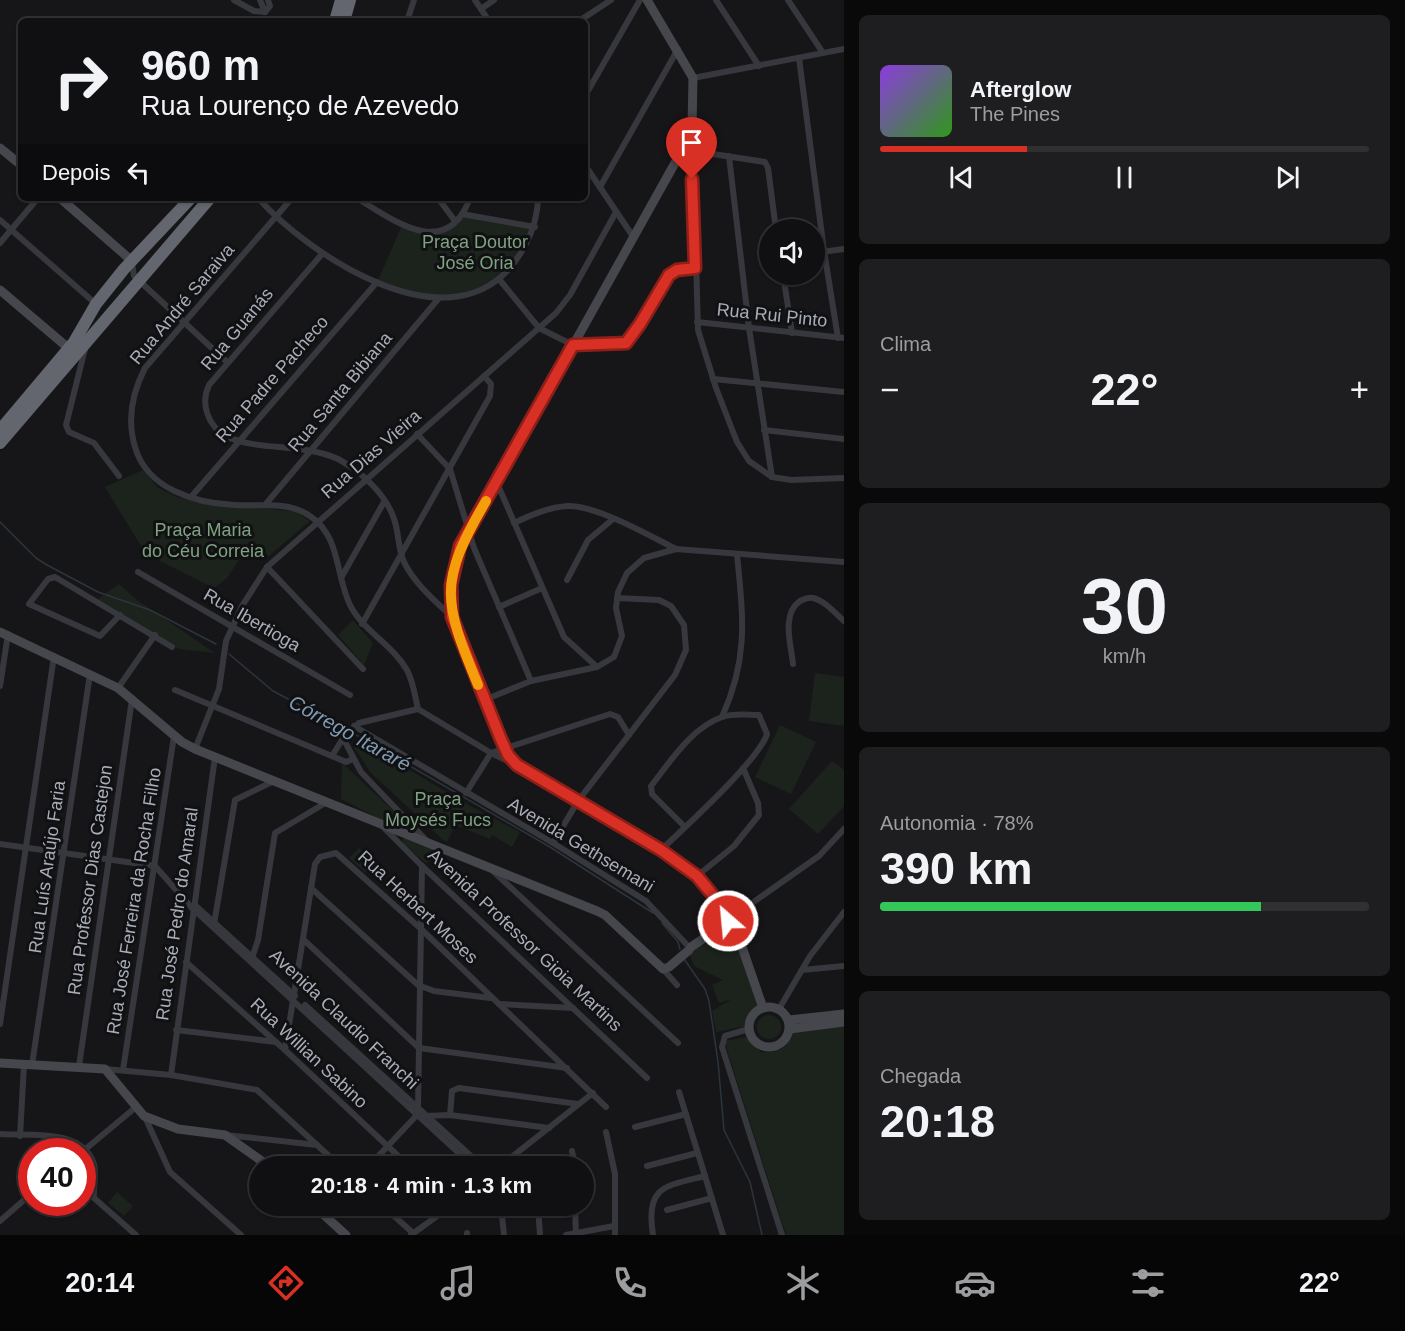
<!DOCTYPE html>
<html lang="pt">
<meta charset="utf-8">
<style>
:root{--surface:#101012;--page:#1e1e20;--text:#f1f3f6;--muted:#9c9d9f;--line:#303032;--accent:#d93025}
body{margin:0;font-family:Helvetica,sans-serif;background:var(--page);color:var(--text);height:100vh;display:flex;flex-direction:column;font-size:22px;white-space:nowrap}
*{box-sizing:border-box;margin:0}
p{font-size:20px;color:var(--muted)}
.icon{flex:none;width:33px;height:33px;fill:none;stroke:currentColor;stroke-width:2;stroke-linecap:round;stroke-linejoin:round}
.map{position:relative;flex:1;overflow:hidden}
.details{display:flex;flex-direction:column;gap:15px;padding:15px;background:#09090a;width:561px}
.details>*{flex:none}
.guide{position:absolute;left:18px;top:18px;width:570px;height:183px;border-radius:9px;box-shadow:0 2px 4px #0004,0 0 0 2px var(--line);background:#101012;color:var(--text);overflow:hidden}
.fabs{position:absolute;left:759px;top:219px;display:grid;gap:12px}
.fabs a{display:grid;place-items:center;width:66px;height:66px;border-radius:50%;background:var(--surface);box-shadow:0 2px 4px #0004,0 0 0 2px var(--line);font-size:30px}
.speed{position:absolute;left:18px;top:1138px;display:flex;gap:12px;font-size:30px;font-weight:700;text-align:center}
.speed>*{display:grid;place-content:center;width:78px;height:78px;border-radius:50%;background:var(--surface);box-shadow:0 2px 4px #0004,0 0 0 2px var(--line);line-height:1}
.speed .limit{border:9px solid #d22;background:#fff;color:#111}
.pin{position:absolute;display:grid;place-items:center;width:51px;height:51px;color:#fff;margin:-62px -26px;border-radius:50% 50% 50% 0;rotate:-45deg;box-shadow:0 0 6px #0007}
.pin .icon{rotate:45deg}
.me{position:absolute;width:66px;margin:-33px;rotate:333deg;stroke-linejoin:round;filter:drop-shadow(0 0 4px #0008)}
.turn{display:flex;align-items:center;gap:21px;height:126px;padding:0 24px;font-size:27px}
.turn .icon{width:78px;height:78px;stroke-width:2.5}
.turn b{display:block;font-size:42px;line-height:51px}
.then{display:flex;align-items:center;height:57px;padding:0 24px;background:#0003;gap:12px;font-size:22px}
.big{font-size:45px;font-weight:800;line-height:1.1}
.details .widget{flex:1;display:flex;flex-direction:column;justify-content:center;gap:9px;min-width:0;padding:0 21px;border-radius:9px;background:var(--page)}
.details .dial{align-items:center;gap:0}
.dial b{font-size:78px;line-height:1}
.song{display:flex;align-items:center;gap:18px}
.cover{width:72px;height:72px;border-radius:9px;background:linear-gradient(135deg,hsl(270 70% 55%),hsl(110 70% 35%))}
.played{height:6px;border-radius:3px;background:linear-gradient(90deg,var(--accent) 30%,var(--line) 30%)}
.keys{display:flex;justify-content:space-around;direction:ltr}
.heat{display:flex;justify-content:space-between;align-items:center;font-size:33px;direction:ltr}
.charge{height:9px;border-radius:4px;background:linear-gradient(90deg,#34c759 78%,var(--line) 0)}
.trip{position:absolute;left:249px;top:1156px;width:345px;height:60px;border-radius:30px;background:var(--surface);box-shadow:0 2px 4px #0004,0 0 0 2px var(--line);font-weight:800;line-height:60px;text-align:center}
.dock{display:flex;height:96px;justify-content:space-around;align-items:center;background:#060607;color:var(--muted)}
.dock .icon{width:42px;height:42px}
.dock .selected{color:var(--accent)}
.dock b{font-size:27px;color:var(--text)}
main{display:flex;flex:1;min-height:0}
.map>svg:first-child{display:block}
.green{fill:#1c231d}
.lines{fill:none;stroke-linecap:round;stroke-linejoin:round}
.stream{stroke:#2c353c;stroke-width:1.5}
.street{stroke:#37383d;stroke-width:6}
.secondary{stroke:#45474d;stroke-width:9}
.highway{stroke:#63666e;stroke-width:12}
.route-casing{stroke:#8d1f18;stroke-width:15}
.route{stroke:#d93025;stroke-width:10}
.slow{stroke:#f59e0b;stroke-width:10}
.labels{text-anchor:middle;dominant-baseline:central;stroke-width:6;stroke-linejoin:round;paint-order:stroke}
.park-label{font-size:18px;fill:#7fa381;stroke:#111113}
.street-label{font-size:18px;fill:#a8adb8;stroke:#111113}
.water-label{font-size:20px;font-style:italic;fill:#7f9bb3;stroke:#111113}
</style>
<main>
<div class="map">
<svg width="844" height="1235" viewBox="0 0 844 1235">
<rect width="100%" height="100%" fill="#161618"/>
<!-- green -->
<g class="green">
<path d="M462,215l72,12c-22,39 -43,69 -94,70 -16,1 -45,-12 -62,-16l24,-56c29,15 36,8 60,-10z"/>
<path d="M143,470l15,18 22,10 27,6 88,7 15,10 -41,35 -18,-14 -24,36 -13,10 -68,-34 -41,-67z"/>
<path d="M119,584l18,16 78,53 -36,-4 -81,-50z"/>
<path d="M353,620l20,23 -9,22 -26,-30z"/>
<path d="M815,673l29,4v49l-35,-5z"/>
<path d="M780,725l36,17 -25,52 -36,-17z"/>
<path d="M357,739l115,68 48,25 -8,15 -20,-12 -2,4 -35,-14 -8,17 -4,-2 -73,-68 -16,-25z"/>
<path d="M832,761l12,9v36l-26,28 -29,-25z"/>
<path d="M342,763l74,69 -24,-7 -51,-26z"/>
<path d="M407,837l32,14 -3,6 -10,6 -23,-19 -1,-4z"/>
<path d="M359,848l17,14 -10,11 -17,-15z"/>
<path d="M728,931l10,12 21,62 -13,21 -30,6 -4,-21 20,-12 -13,4 -7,-18 11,-5 -29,-14 -5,-13z"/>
<circle cx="769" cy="1027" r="12"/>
<path d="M844,1026v209h-58l-59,-185 -1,-9 20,-4 15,15c17,1 26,-3 32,-19z"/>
<path d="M117,1192l16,14 -9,10 -16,-13z"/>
</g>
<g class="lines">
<!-- stream -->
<g class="stream">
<path d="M0,522l36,36 11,7 51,27 52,18 66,34"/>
<path d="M229,654l44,37 74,39"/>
<path d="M351,732l199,115 103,66"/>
<path d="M662,923l16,19 2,7"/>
<path d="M684,959l21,30 4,12 9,61 6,68 26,52 12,53"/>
</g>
<!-- street -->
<g class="street">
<path d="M234,0l20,11 11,1"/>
<path d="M260,0l5,12"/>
<path d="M475,0l14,21"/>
<path d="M716,0l43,66"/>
<path d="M788,0l35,53"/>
<path d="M481,9l13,-9"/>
<path d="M265,12l5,-6 -2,-6"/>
<path d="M407,21l7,-21"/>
<path d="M579,21l32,-21"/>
<path d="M799,58l25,193 14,87"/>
<path d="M693,78l151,-29"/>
<path d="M585,96l55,-96"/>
<path d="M693,147l7,5 65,10 3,6 8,62"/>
<path d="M693,148l5,182 18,58 21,54 12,19 23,16 19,3 53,-2"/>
<path d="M729,156l20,172 23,149"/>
<path d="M585,165l49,73"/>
<path d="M600,187l78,-138"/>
<path d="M258,198c50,56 184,146 251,71 18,-21 28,-44 29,-71"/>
<path d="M292,198l-147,170c-13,25 -18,52 -10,79 12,42 60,56 99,58 26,2 53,-5 76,11 31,21 25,58 40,89 13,26 42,39 57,65 6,11 8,26 11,39"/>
<path d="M357,198c37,23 90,63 113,0"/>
<path d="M438,198l17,23"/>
<path d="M462,214l73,13"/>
<path d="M0,220l96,84"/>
<path d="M0,243l38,-45"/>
<path d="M814,253l30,-4"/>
<path d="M322,254l-113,131c-9,19 -1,41 17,51 29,15 78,7 112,23 23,12 50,37 57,63 4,13 3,27 9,40 10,21 31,39 48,55"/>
<path d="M132,263l2,13 93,86"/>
<path d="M783,274l9,59"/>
<path d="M499,279l40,49 34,17 48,-1 9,-4 39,-65 8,-5 18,-2"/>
<path d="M697,322l147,16"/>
<path d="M85,349l-19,76 3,7 25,11 25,33"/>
<path d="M713,379l131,13"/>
<path d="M764,430l80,9"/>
<path d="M417,434l33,35 24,79 57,133"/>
<path d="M497,483l67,154 33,30"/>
<path d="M191,497l186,-215"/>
<path d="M265,505l174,-207"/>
<path d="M514,523c17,-8 35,-16 54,-17 28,-1 82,30 108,43"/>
<path d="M267,567l96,102"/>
<path d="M138,572l212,123"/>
<path d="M341,578l43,-76"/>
<path d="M567,580l21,-40 25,-21"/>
<path d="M499,607l43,-19"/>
<path d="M120,615l-20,21 -71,-32 19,-25 7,-2 117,70"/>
<path d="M362,624l128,-228 1,-12 -7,-8"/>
<path d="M793,664c-2,-19 -12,-50 7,-63 4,-2 9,-4 13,-3 12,3 22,15 31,23"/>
<path d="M0,686l8,-52"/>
<path d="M118,688l37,-53"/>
<path d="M175,690l171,72 7,-3"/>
<path d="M484,700l47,-19 66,-14 17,-10 8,-21 -6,-28 2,-16 9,-19 17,-15 32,-9 168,13"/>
<path d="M418,709l73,44 23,11"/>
<path d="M722,717c27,-60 21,-100 15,-163"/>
<path d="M354,726l199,117 93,58 43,46"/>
<path d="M343,738l18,34 66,69"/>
<path d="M195,749l24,-60 7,-48 16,-35 25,-39 289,-254 14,-18 46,-83"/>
<path d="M491,753l119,-39 8,3 11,18"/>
<path d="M332,756l13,-21 14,-12 59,-14"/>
<path d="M466,793l25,-40"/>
<path d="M384,828l38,38 225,212"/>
<path d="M553,843l25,-42 97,-126 11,-25 -2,-25 -13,-19 -12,-6 -42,-2"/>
<path d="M0,844l155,22 37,42 282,259"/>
<path d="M661,850c23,-22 98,-90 106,-116l-8,-19c-11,0 -26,-2 -37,2 -31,11 -52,45 -71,69l1,8 33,33"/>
<path d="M494,872l184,171"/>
<path d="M697,876l37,-30 25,-31 -1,-12 -15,-35"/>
<path d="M311,888l107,97 16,6 56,7"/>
<path d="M196,906l99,90"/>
<path d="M732,917l87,-61 25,-27"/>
<path d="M214,924l21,-124 39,-19"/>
<path d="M304,940l115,108 148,20"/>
<path d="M252,958l6,-18 17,-107 52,-31"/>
<path d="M186,962l99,88 125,117"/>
<path d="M663,969l14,16"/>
<path d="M802,970l42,-4"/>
<path d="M499,1004l74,4"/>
<path d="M305,1005l178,162"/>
<path d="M779,1009l31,-53 34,-44"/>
<path d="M0,1024l54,-368"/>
<path d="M749,1029l-24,7 -3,11 60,188"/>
<path d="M176,1030l100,12"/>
<path d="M285,1050l30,-186 5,-7 16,-4 84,75 186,179"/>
<path d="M32,1065l58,-391"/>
<path d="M79,1066l53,-367"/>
<path d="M105,1069l66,6 86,15 84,77"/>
<path d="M123,1070l51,-334"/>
<path d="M171,1075l44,-318"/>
<path d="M679,1092l26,84"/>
<path d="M450,1115l2,-24 7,-3 119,16"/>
<path d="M425,1116l25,-1 99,13"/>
<path d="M145,1117l25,55 71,63"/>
<path d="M635,1127l51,-13"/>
<path d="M606,1132l9,42v61"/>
<path d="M0,1134c29,2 82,-6 94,30 3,10 -1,23 0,34l42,37"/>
<path d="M226,1135l91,10"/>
<path d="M20,1136l4,-71"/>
<path d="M572,1151l3,16"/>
<path d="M82,1152l54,-45"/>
<path d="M647,1166l50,-13"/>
<path d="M368,1167l49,-52 1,-7 4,-242"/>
<path d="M499,1167l94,-74"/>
<path d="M383,1206l30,27"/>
<path d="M538,1206l2,29"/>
<path d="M575,1206l1,29"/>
<path d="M501,1207l3,28"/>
<path d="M667,1210l45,-12"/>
<path d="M0,1221l32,-28"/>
<path d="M467,1233v2"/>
<path d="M411,1235l40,-29"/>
<path d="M566,1235l48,-9"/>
<path d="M653,1235c-8,-49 12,-49 52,-59l18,59"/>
</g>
<!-- secondary -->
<g class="secondary">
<path d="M647,0l46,78 -1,49 -5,14"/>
<circle cx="689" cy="145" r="4.5"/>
<path d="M685,145l-224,401 -10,40 1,31 52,130 13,18 144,85 36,26 17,18 14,28"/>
<path d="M0,148l21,17"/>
<path d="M60,198l72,63"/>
<path d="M0,290l73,62"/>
<path d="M0,632l118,56 64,54 13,7 402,162 8,4 58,54 6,-2 20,-17"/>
<path d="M730,923l12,24 21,61"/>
<path d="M691,947l37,-25"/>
<circle cx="769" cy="1027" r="20"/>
<path d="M789,1020l55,-6"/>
<path d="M790,1029l54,-7"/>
<path d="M0,1063l105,6 39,47 34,13 47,6 45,32"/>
<path d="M314,1206l32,29"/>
</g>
<!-- highway -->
<g class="highway">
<path d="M335,21l6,-21"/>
<path d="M344,21l6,-21"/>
<path d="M0,430l74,-88 22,-38 28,-35 67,-71"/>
<path d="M0,443l210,-245"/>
</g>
</g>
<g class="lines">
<!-- route casing -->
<g class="route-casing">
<path id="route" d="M692,179l3,89 -18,2 -8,5 -29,49 -14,19 -53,2 -113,201 -9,39 1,32 48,120 8,18 9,10 144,85 36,26 34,41 -3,4"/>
</g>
<!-- route -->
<use href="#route" class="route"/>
<!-- slow -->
<path class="slow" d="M478,685c-35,-85 -40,-102 8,-184"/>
</g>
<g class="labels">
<!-- park labels -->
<g class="park-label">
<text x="475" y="242">Praça Doutor<tspan x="475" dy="21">José Oria</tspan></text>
<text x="203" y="530">Praça Maria<tspan x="203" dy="21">do Céu Correia</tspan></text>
<text x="438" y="799">Praça<tspan x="438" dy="21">Moysés Fucs</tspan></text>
</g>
<!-- street labels -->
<g class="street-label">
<text transform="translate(182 304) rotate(-50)">Rua André Saraiva</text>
<text transform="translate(772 315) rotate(6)">Rua Rui Pinto</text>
<text transform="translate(237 329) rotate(-50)">Rua Guanás</text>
<text transform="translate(272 379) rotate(-49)">Rua Padre Pacheco</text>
<text transform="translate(340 392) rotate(-50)">Rua Santa Bibiana</text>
<text transform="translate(371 454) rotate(-41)">Rua Dias Vieira</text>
<text transform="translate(252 620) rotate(30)">Rua Ibertioga</text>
<text transform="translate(581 845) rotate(31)">Avenida Gethsemani</text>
<text transform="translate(47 867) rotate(-82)">Rua Luís Araújo Faria</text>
<text transform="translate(90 880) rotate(-82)">Rua Professor Dias Castejon</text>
<text transform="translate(134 901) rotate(-81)">Rua José Ferreira da Rocha Filho</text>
<text transform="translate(418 907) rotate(43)">Rua Herbert Moses</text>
<text transform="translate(177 914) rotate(-82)">Rua José Pedro do Amaral</text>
<text transform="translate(525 940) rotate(43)">Avenida Professor Gioia Martins</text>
<text transform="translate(344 1019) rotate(43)">Avenida Claudio Franchi</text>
<text transform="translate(309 1053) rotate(43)">Rua Willian Sabino</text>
</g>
<!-- water labels -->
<g class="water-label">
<text transform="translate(350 733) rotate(29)">Córrego Itararé</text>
</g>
</g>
</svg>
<div class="fabs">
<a><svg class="icon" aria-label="sound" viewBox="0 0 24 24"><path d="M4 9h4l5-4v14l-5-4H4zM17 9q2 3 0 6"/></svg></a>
</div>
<div class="speed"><div class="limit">40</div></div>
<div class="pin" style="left:692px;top:179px;background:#d93025"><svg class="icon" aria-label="arrive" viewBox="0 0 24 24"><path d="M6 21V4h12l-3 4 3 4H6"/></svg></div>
<svg class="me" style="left:728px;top:921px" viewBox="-20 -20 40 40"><circle r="17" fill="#d93025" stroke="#fff" stroke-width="3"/><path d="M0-11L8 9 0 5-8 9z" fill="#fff"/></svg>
<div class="trip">20:18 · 4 min · 1.3 km</div>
<div class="guide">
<div class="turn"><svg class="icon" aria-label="right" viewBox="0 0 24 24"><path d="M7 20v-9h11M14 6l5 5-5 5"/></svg><div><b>960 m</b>Rua Lourenço de Azevedo</div></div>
<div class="then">Depois<svg class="icon" aria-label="left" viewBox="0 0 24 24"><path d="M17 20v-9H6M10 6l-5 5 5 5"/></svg></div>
</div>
</div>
<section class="details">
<div class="widget">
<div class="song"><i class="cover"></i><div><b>Afterglow</b><p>The Pines</p></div></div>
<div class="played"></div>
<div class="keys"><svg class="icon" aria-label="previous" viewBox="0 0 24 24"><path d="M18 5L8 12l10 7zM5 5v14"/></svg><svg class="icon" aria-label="pause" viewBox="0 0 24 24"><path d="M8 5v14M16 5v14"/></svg><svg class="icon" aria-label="next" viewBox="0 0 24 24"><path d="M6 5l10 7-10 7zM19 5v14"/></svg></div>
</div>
<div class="widget"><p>Clima</p>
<div class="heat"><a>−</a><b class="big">22°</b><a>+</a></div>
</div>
<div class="widget dial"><b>30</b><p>km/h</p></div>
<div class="widget"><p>Autonomia · 78%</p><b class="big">390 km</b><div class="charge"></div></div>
<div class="widget"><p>Chegada</p><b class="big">20:18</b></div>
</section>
</main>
<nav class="dock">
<b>20:14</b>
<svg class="icon selected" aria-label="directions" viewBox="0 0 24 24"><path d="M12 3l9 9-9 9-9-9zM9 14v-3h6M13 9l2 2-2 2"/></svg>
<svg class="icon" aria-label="music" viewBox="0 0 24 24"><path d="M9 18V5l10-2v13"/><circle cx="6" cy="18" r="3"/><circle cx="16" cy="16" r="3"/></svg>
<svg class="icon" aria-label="phone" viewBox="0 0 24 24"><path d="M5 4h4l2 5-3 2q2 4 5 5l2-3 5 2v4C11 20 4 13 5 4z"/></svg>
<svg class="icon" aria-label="climate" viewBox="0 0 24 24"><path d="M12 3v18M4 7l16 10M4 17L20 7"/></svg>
<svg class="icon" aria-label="car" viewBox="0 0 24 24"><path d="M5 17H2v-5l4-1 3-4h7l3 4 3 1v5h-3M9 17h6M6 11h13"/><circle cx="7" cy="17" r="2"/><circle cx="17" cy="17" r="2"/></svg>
<svg class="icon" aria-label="filters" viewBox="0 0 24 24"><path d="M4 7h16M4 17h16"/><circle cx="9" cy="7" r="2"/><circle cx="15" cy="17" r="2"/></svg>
<b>22°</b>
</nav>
